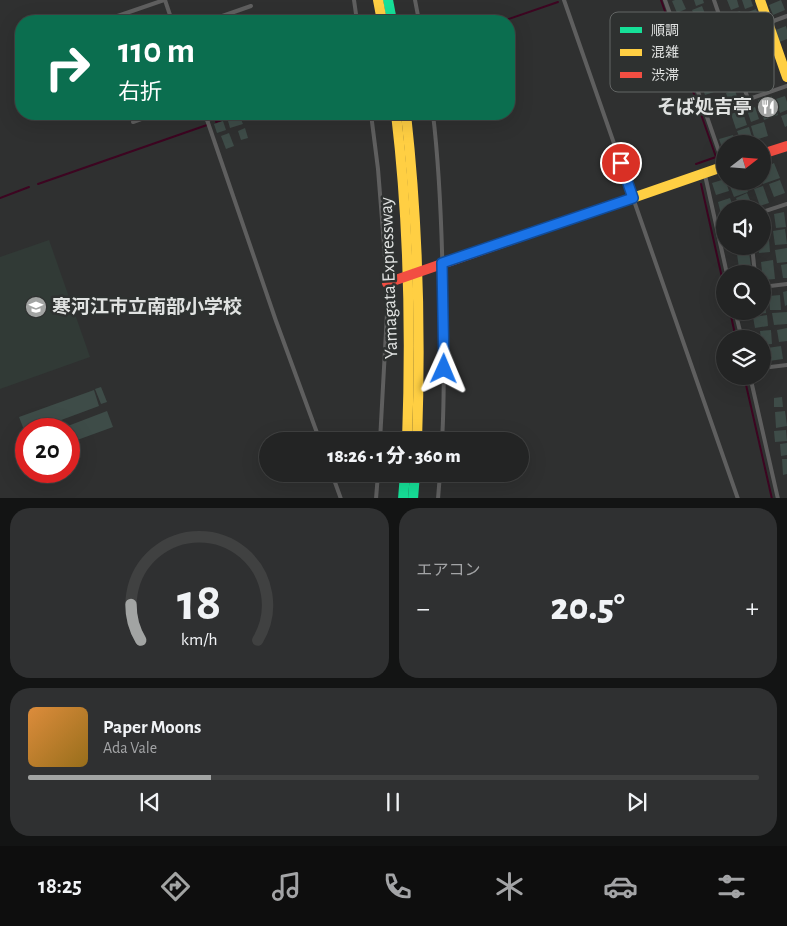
<!DOCTYPE html>
<html lang="ja">
<meta charset="utf-8">
<style>
:root{--surface:#232424;--page:#2f3031;--text:#f1f3f6;--muted:#a3a4a6;--line:#404141;--accent:#a2a4a3}
body{margin:0;font-family:"Alegreya Sans","Noto Sans JP",sans-serif;background:var(--page);color:var(--text);height:100vh;display:flex;flex-direction:column;font-size:19px;white-space:nowrap}
*{box-sizing:border-box;margin:0}
p{font-size:16px;color:var(--muted)}
.icon{flex:none;width:28px;height:28px;fill:none;stroke:currentColor;stroke-width:2;stroke-linecap:round;stroke-linejoin:round}
.map{position:relative;height:498px;overflow:hidden}
.details{display:flex;flex-direction:column;gap:10px;padding:10px;background:#131414;flex:1}
.details>*{flex:none}
.guide{position:absolute;left:15px;top:15px;width:500px;height:105px;border-radius:20px;box-shadow:0 5px 20px #0002,0 0 0 1px var(--line);background:#0b6e4f;color:#fff;overflow:hidden}
.needle{width:32px;rotate:73deg}
.controls{position:absolute;left:716px;top:135px;display:grid;gap:10px}
.controls a{display:grid;place-items:center;width:55px;height:55px;border-radius:50%;background:var(--surface);box-shadow:0 5px 20px #0002,0 0 0 1px var(--line);font-size:25px}
.speed{position:absolute;left:15px;top:418px;display:flex;gap:10px;font-size:25px;font-weight:700;text-align:center}
.speed>*{display:grid;place-content:center;width:65px;height:65px;border-radius:50%;background:var(--surface);box-shadow:0 5px 20px #0002,0 0 0 1px var(--line);line-height:1}
.speed .limit{border:8px solid #d22;background:#fff;color:#111}
.pin{position:absolute;display:grid;place-items:center;width:42px;height:42px;color:#fff;margin:-21px;border:2px solid #fff;border-radius:50%;box-shadow:0 1px 5px #0007}
.me{position:absolute;width:55px;margin:-28px;rotate:1deg;stroke-linejoin:round;filter:drop-shadow(0 0 4px #0008)}
.turn{display:flex;align-items:center;gap:18px;height:105px;padding:0 20px;font-size:22px}
.turn .icon{width:65px;height:65px;stroke-width:2.5}
.turn b{display:block;font-size:35px;line-height:42px}
.big{font-size:38px;font-weight:800;line-height:1.1}
.details .card{flex:1;display:flex;flex-direction:column;justify-content:center;gap:8px;min-width:0;padding:0 18px;border-radius:20px;background:var(--page)}
.details .dial{align-items:center;gap:0}
.dial svg{height:130px;overflow:visible;fill:none;stroke:var(--line);stroke-width:7;stroke-linecap:round;text-anchor:middle}
.dial text{fill:var(--text);stroke:none}
.song{display:flex;align-items:center;gap:15px}
.cover{width:60px;height:60px;border-radius:8px;background:linear-gradient(135deg,hsl(30 70% 55%),hsl(40 70% 35%))}
.played{height:5px;border-radius:2px;background:linear-gradient(90deg,var(--accent) 25%,var(--line) 25%)}
.keys{display:flex;justify-content:space-around;direction:ltr}
.heat{display:flex;justify-content:space-between;align-items:center;font-size:28px;direction:ltr}
.details .tiles{flex:1;display:grid;gap:10px;grid-template-columns:1fr 1fr}
.card:last-child{grid-column:span 2}
.trip{position:absolute;left:259px;top:432px;width:270px;height:50px;border-radius:25px;background:var(--surface);box-shadow:0 5px 20px #0002,0 0 0 1px var(--line);font-weight:800;line-height:50px;text-align:center}
.tabs{display:flex;height:80px;justify-content:space-around;align-items:center;background:#0e0e0e;color:var(--muted)}
.tabs .icon{width:35px;height:35px}
.tabs .on{color:var(--accent)}
.tabs b{font-size:22px;color:var(--text)}
.map>svg:first-child{display:block}
.built{fill:#313a36}
.lines{fill:none;stroke-linecap:round;stroke-linejoin:round}
.stream{stroke:#3d0521;stroke-width:2}
.building{fill:#3e4c48}
.lane{stroke:#5f5f5f;stroke-width:4}
.fast{stroke:#16e098;stroke-width:10}
.slow{stroke:#ffcf43;stroke-width:10}
.jam{stroke:#f24e42;stroke-width:10}
.route-casing{stroke:#114b97;stroke-width:12}
.route{stroke:#1a73e8;stroke-width:9}
.labels{text-anchor:middle;dominant-baseline:central;stroke-width:5;stroke-linejoin:round;paint-order:stroke}
.poi-label{font-size:19px;font-weight:bold;fill:#e0e2e1;stroke:#2e3130;text-anchor:end}
.street-label{font-size:19px;fill:#e0e2e1;stroke:#2e3130}
.key{fill:#2e3130;stroke:#636665;stroke-width:1}
.key-label{font-size:14px;fill:#e0e2e1}
</style>
<div class="map">
<svg width="787" height="499" viewBox="0 0 787 499">
<rect width="100%" height="100%" fill="#2f3030"/>
<!-- built -->
<path class="built" d="M49,240l41,117 -90,32v-132z"/>
<g class="lines">
<!-- stream -->
<g class="stream">
<path d="M661,0l55,157 -20,7"/>
<path d="M503,21l55,-19"/>
<path d="M216,122l23,-8"/>
<path d="M38,184l169,-59"/>
<path d="M701,184l24,107"/>
<path d="M0,198l29,-11"/>
<path d="M730,311l6,28"/>
<path d="M744,376l28,123"/>
</g>
</g>
<!-- building -->
<g class="building">
<path d="M675,0h7l4,9 -9,4 -5,-12z"/>
<path d="M694,0h9l1,3 -8,3z"/>
<path d="M727,0h10l2,7 -8,3z"/>
<path d="M742,0h9l2,6 -8,3z"/>
<path d="M781,0l4,10 -12,5 -4,-10z"/>
<path d="M702,6l5,13 -10,3 -5,-12z"/>
<path d="M756,9l4,11 -13,4 -4,-10z"/>
<path d="M740,11l4,13 -9,3 -4,-13z"/>
<path d="M786,26l1,4v9l-10,4 -4,-12z"/>
<path d="M709,78l5,14 -9,3 -5,-14z"/>
<path d="M735,90l3,10 -9,3 -3,-10z"/>
<path d="M772,96l6,19 -14,5 -6,-20z"/>
<path d="M785,96l2,6v8l-7,3 -4,-14z"/>
<path d="M755,107l4,12 -8,3 -4,-12z"/>
<path d="M742,110l5,15 -11,4 -5,-15z"/>
<path d="M787,114v12l-2,1 -4,-11z"/>
<path d="M240,117l3,7 -13,4 -2,-7z"/>
<path d="M223,121l3,9 -9,3 -3,-9z"/>
<path d="M764,122l4,14 -13,4 -4,-14z"/>
<path d="M749,127l5,17h-12l-5,-13z"/>
<path d="M245,128l3,10 -7,2 -3,-9z"/>
<path d="M229,133l5,13 -8,3 -5,-13z"/>
<path d="M733,135l3,9h-11v12l-6,-17z"/>
<path d="M774,163l6,15 -17,6 -1,-11 3,-5 3,-2z"/>
<path d="M725,179l4,12 -13,4 -4,-12z"/>
<path d="M780,180l5,13 -11,4 -5,-13z"/>
<path d="M728,181h16l4,11 -14,5z"/>
<path d="M763,186l6,17 -9,3 -6,-17z"/>
<path d="M747,193l6,14 -5,2h-8l-4,-11z"/>
<path d="M730,198l4,11h-9v8l-3,1 -4,-16z"/>
<path d="M784,212l2,15 -10,1 -2,-14z"/>
<path d="M767,222l2,16 -7,1v-16z"/>
<path d="M785,229l2,15 -12,1 -2,-14z"/>
<path d="M769,240l1,12 -11,1 -1,-7h4v-5z"/>
<path d="M735,246h12v4l-12,2z"/>
<path d="M787,248v14l-10,1 -2,-13z"/>
<path d="M749,252l2,14 -12,2 -2,-14z"/>
<path d="M773,260l2,19 -12,1 -2,-18z"/>
<path d="M787,264v14h-4l-2,-13z"/>
<path d="M750,268v6h-9l-1,-5z"/>
<path d="M787,291v14l-2,1 -2,-14z"/>
<path d="M780,295l1,15h-11l-1,-14z"/>
<path d="M762,297h2l2,16 -9,1 -1,-3h6z"/>
<path d="M787,312v12l-13,1 -2,-12z"/>
<path d="M767,315l1,11 -13,2 -2,-11z"/>
<path d="M787,328v13l-8,1 -2,-12z"/>
<path d="M771,330l1,14 -10,1v-6h-1l-1,-8z"/>
<path d="M781,346l2,13 -14,2 -2,-13z"/>
<path d="M101,387l6,15 -6,2 -6,-15z"/>
<path d="M94,390l5,16 -62,23h-11v6l-7,-18z"/>
<path d="M782,397l1,10h-9v-9z"/>
<path d="M107,411l6,16 -44,16v-14h-9z"/>
<path d="M785,411l2,15 -11,2 -1,-16z"/>
<path d="M786,430l1,11 -12,1 -1,-11z"/>
<path d="M787,443v12l-6,1 -1,-12z"/>
<path d="M782,459h5v15l-4,1z"/>
</g>
<g class="lines">
<!-- lane -->
<g class="lane">
<path d="M165,0l7,21"/>
<path d="M354,0l3,21"/>
<path d="M415,0l4,21"/>
<path d="M564,0l174,499"/>
<path d="M665,0l41,114"/>
<path d="M714,0l34,99"/>
<path d="M103,21l61,-21"/>
<path d="M208,21l43,-15"/>
<path d="M768,23l19,-7"/>
<path d="M205,114l71,207 44,120"/>
<path d="M371,114l7,55 10,126 -8,146"/>
<path d="M433,114c7,59 9,119 10,179 1,49 2,99 -1,148"/>
<path d="M207,120l19,-6"/>
<path d="M133,122l22,-8"/>
<path d="M724,166l-18,-52 81,-28"/>
<path d="M705,175l22,99"/>
<path d="M762,212l25,-8"/>
<path d="M717,227l8,-3"/>
<path d="M752,246l3,28"/>
<path d="M762,287l25,-3"/>
<path d="M735,311l7,28"/>
<path d="M762,368l25,-3"/>
<path d="M750,376l28,123"/>
<path d="M332,474l9,25"/>
<path d="M376,499l2,-25"/>
<path d="M438,499l2,-25"/>
</g>
<!-- fast -->
<g class="fast">
<path d="M388,0l4,21"/>
<path d="M403,499l2,-25"/>
<path d="M413,499l2,-25"/>
</g>
<!-- slow -->
<g class="slow">
<path d="M378,0l4,21"/>
<path d="M760,0l27,77"/>
<path d="M396,114c13,109 15,217 11,327"/>
<path d="M406,114c12,109 15,217 11,327"/>
<path d="M566,221l159,-55"/>
</g>
<!-- jam -->
<g class="jam">
<path d="M762,154l25,-8"/>
<path d="M387,283l179,-62"/>
</g>
</g>
<g class="lines">
<!-- route casing -->
<g class="route-casing">
<path id="route" d="M444,369l-2,-106 191,-65 -12,-35"/>
</g>
<!-- route -->
<use href="#route" class="route"/>
</g>
<!-- icons -->
<defs>
<g id="restaurant-disc" transform="scale(1.125)"><circle r="9.5" fill="#a2a4a3" stroke="#2e3130"/><path d="M-5-6h1v4h1v-4h1v4h1v-4h1v5L-1.5 .5V6h-2V.5L-5-1ZM5-6V6H3V1.5H1.5Q1.5-4 5-6Z" fill="#fff"/></g>
<g id="school-disc" transform="scale(1.125)"><circle r="9.5" fill="#a2a4a3" stroke="#2e3130"/><path d="M0-5L7-2L0 1L-7-2ZM-4 1L0 2.5L4 1V4Q0 6-4 4Z" fill="#fff"/></g>
</defs>
<g fill-rule="evenodd">
<use href="#restaurant-disc" x="768" y="107"/>
<use href="#school-disc" x="36" y="307"/>
</g>
<g class="labels">
<!-- poi labels -->
<g class="poi-label">
<text x="752" y="107">そば処吉亭</text>
<text x="52" y="307" text-anchor="start">寒河江市立南部小学校</text>
</g>
<!-- street labels -->
<g class="street-label">
<text transform="translate(389 278) rotate(-92)">Yamagata Expressway</text>
</g>
</g>
<!-- legend -->
<rect x="610" y="12" width="164" height="80" rx="8" class="key"/>
<rect x="620" y="27" width="22" height="6" fill="#16e098"/>
<rect x="620" y="49" width="22" height="7" fill="#ffcf43"/>
<rect x="620" y="72" width="22" height="6" fill="#f24e42"/>
<g class="key-label">
<text x="651" y="35">順調</text>
<text x="651" y="57">混雑</text>
<text x="651" y="80">渋滞</text>
</g>
</svg>
<div class="controls">
<a><svg class="needle" viewBox="-14 -14 28 28"><path d="M0-13l5 13h-10z" fill="#e53935"/><path d="M0 13l5-13h-10z" fill="#a3a4a6"/></svg></a>
<a><svg class="icon" aria-label="sound" viewBox="0 0 24 24"><path d="M4 9h4l5-4v14l-5-4H4zM17 9q2 3 0 6"/></svg></a>
<a><svg class="icon" aria-label="search" viewBox="0 0 24 24"><circle cx="10" cy="10" r="6"/><path d="M15 15l6 6"/></svg></a>
<a><svg class="icon" aria-label="layers" viewBox="0 0 24 24"><path d="M12 4l9 5-9 5-9-5zM3 14l9 5 9-5"/></svg></a>
</div>
<div class="speed"><div class="limit">20</div></div>
<div class="pin" style="left:621px;top:163px;background:#d93025"><svg class="icon" aria-label="arrive" viewBox="0 0 24 24"><path d="M6 21V4h12l-3 4 3 4H6"/></svg></div>
<svg class="me" style="left:444px;top:369px" viewBox="-20 -20 40 40"><path d="M0-17L14 15 0 8-14 15z" fill="#1a73e8" stroke="#fff" stroke-width="4"/></svg>
<div class="trip">18:26 · 1 分 · 360 m</div>
<div class="guide">
<div class="turn"><svg class="icon" aria-label="right" viewBox="0 0 24 24"><path d="M7 20v-9h11M14 6l5 5-5 5"/></svg><div><b>110 m</b>右折</div></div>
</div>
</div>
<section class="details">
<div class="tiles">
<div class="card dial"><svg viewBox="0 0 100 80">
<path d="M14 69A42 42 0 1 1 86 69"/>
<path d="M14 69A42 42 0 0 1 8 47" stroke="#a2a4a3"/>
<text x="50" y="56" font-size="32" font-weight="700">18</text>
<text x="50" y="72" font-size="11">km/h</text>
</svg></div>
<div class="card"><p>エアコン</p>
<div class="heat"><a>−</a><b class="big">20.5°</b><a>+</a></div>
</div>
<div class="card">
<div class="song"><i class="cover"></i><div><b>Paper Moons</b><p>Ada Vale</p></div></div>
<div class="played"></div>
<div class="keys"><svg class="icon" aria-label="previous" viewBox="0 0 24 24"><path d="M18 5L8 12l10 7zM5 5v14"/></svg><svg class="icon" aria-label="pause" viewBox="0 0 24 24"><path d="M8 5v14M16 5v14"/></svg><svg class="icon" aria-label="next" viewBox="0 0 24 24"><path d="M6 5l10 7-10 7zM19 5v14"/></svg></div>
</div>
</div>
</section>
<nav class="tabs">
<b>18:25</b>
<svg class="icon on" aria-label="directions" viewBox="0 0 24 24"><path d="M12 3l9 9-9 9-9-9zM9 14v-3h6M13 9l2 2-2 2"/></svg>
<svg class="icon" aria-label="music" viewBox="0 0 24 24"><path d="M9 18V5l10-2v13"/><circle cx="6" cy="18" r="3"/><circle cx="16" cy="16" r="3"/></svg>
<svg class="icon" aria-label="phone" viewBox="0 0 24 24"><path d="M5 4h4l2 5-3 2q2 4 5 5l2-3 5 2v4C11 20 4 13 5 4z"/></svg>
<svg class="icon" aria-label="climate" viewBox="0 0 24 24"><path d="M12 3v18M4 7l16 10M4 17L20 7"/></svg>
<svg class="icon" aria-label="car" viewBox="0 0 24 24"><path d="M5 17H2v-5l4-1 3-4h7l3 4 3 1v5h-3M9 17h6M6 11h13"/><circle cx="7" cy="17" r="2"/><circle cx="17" cy="17" r="2"/></svg>
<svg class="icon" aria-label="filters" viewBox="0 0 24 24"><path d="M4 7h16M4 17h16"/><circle cx="9" cy="7" r="2"/><circle cx="15" cy="17" r="2"/></svg>
</nav>
